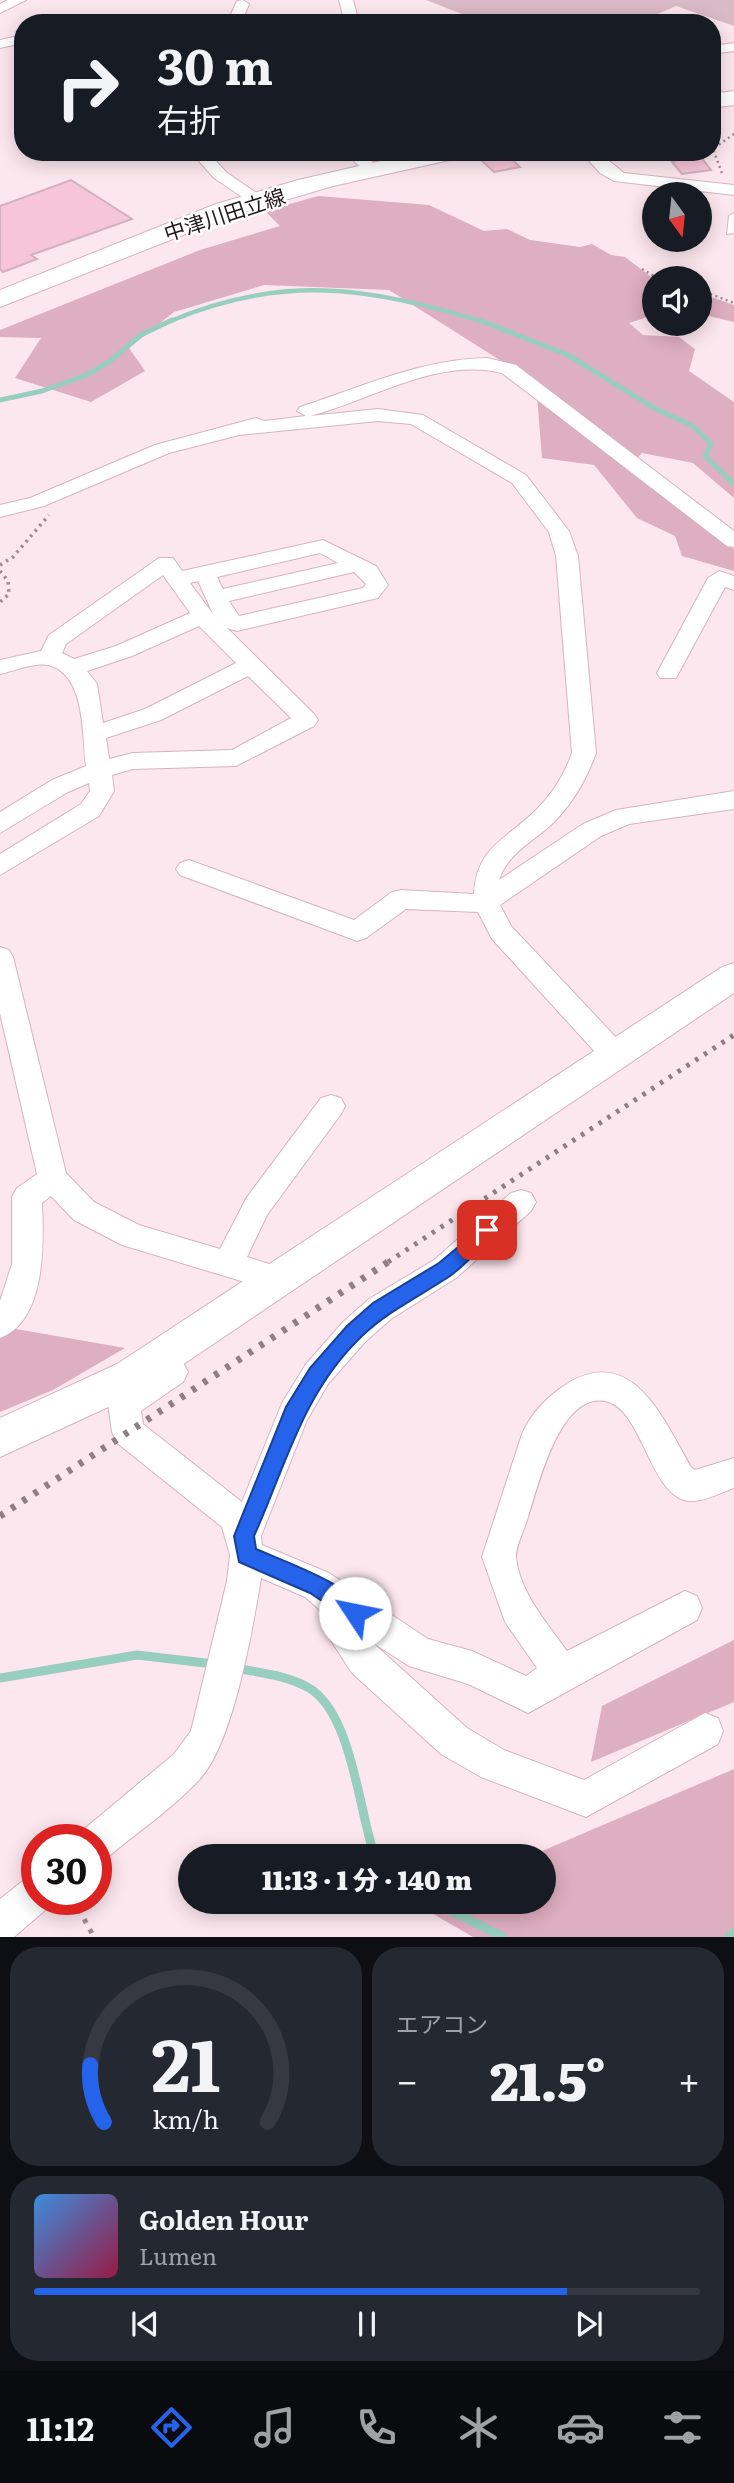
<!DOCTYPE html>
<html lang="ja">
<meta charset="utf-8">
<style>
:root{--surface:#171b24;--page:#242831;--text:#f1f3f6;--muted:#9ea1a6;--line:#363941;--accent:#2563eb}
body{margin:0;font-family:Literata,"Noto Sans JP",serif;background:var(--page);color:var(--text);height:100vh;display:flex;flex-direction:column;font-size:26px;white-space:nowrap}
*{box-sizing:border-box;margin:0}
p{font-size:23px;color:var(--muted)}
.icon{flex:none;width:38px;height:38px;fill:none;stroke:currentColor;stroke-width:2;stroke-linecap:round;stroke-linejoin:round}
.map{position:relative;height:1937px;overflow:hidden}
.details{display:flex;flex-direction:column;gap:10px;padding:10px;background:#0d0f14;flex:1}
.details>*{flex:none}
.banner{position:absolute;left:14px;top:14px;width:707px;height:147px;border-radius:28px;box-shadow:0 4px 18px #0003;background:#171b24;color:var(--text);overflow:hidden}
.needle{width:46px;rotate:165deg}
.tools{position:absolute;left:642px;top:182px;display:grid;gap:14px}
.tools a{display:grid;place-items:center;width:70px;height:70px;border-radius:50%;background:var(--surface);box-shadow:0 4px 18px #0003;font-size:35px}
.speed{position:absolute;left:21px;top:1824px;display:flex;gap:14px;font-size:35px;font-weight:700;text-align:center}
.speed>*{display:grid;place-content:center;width:91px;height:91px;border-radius:50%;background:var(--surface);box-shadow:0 4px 18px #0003;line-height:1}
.speed .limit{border:10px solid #d22;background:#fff;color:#111}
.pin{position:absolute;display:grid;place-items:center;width:60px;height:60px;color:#fff;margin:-30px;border-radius:14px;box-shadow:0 4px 10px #0006}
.me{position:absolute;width:77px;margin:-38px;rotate:304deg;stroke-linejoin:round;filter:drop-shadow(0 0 5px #0008)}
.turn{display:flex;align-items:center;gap:24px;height:147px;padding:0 28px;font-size:32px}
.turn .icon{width:91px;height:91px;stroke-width:2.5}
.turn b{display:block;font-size:49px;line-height:60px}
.big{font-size:52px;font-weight:800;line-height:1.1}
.details .card{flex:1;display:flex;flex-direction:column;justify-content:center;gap:10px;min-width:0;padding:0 24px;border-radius:28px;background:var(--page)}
.details .dial{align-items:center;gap:0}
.dial svg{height:182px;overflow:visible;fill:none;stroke:var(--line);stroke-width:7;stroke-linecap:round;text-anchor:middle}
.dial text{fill:var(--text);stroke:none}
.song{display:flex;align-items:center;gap:21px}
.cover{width:84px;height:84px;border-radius:10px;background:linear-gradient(135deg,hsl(210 70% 55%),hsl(340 70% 35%))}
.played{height:7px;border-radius:4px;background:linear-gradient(90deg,var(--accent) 80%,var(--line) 80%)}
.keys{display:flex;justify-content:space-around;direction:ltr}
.heat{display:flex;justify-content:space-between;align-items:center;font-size:38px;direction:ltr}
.details .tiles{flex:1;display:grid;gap:10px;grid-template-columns:1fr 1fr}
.card:last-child{grid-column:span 2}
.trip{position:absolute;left:178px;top:1844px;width:378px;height:70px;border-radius:35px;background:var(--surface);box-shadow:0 4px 18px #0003;font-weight:800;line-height:70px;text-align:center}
.menu{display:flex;height:112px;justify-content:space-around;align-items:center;background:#090b0e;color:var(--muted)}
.menu .icon{width:49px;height:49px}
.menu .selected{color:var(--accent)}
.menu b{font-size:32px;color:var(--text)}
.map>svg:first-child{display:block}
.green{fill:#dabac6}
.forest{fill:#deaec1}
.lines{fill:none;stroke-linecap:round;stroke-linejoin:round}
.stream-far2{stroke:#98cebe;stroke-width:4.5}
.stream-far1{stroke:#98cebe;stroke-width:5}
.stream{stroke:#98cebe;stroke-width:9}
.building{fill:#f7c5d8;stroke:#d2b0bd;stroke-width:2}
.service-casing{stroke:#d6b3c0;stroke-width:2}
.minor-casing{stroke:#d6b3c0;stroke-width:2}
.tertiary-casing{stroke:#d6b3c0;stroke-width:2}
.primary-casing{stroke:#d6b3c0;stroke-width:2}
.path-far2{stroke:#9f8d94;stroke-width:2.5;stroke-dasharray:2 3.5;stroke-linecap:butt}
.path-far1{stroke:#9f8d94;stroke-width:3.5;stroke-dasharray:2.5 4.5;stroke-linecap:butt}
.path{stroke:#9f8d94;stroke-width:5;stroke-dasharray:4.5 7;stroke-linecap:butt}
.service{fill:#fff;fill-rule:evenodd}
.minor{fill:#fff;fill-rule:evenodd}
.tertiary{fill:#fff;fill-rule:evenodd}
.primary{fill:#fff;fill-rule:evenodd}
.rail-far1{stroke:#8f7e84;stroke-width:5;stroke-dasharray:3.5 7;stroke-linecap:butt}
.rail{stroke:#8f7e84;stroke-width:7;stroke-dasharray:4.5 9;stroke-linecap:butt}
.route{fill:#2563eb;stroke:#184099;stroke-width:2}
.labels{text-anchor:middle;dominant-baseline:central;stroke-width:5;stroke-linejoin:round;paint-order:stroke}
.far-street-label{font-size:21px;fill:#22161a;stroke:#fff}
</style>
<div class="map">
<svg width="734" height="1937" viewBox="0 0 734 1937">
<rect width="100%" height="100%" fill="#fde7ef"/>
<!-- green -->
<path class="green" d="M426,0h308v26l-58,-20 -39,17h-152z"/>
<!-- forest -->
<g class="forest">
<path d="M318,196l111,9 55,26 23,-2 23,11 50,7 12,-3 19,11 14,2 29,22v36l-25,8 14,12 36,2 16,12 -6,22 45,31v96l-41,-35 -51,-10 -15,15 107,81v22l-52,-15 -7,-20 -38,-18 -43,-53 -52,-7 -6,-75 -147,-93 -125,-5 -90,27 -45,36 16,23 -54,31 -76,-24 26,-40 -41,-1v-7l200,-80 80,-24 -15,-15z"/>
<path d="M700,293l34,12v17l-34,-8z"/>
<path d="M16,1329l109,19 -72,42 -53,22v-74z"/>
<path d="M734,1640v62l-143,60 11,-56z"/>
<path d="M734,1769v168h-261l-57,-33 128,-2v-45h-16z"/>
</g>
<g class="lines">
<!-- stream-far2 -->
<path class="stream-far2" d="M168,322c115,-49 200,-35 316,0"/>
<!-- stream-far1 -->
<g class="stream-far1">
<path d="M479,320l89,35 86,53 39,18 18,18 -6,12 29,28"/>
<path d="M0,400l42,-9 42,-15 25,-14 32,-27 31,-15"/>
</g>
<!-- stream -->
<g class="stream">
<path d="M236,1668c24,5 51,7 73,20 43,25 50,124 66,169"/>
<path d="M0,1678l137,-23 77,9"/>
<path d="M434,1902l69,35"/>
<path d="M729,1937l5,-5"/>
</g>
</g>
<!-- building -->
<g class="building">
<path d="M698,153l13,17 -29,4 -10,-12 8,-3 -1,-4z"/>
<path d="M497,154l5,5 8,-2 10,10 -26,5 -15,-14z"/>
<path d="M71,180l61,39 -101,36 6,4 -34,13 -3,-3v-63z"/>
</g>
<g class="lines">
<!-- service casing -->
<g class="service-casing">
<path id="service" d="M734,213v20l-7,1 2,-18z"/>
</g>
<!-- minor casing -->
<g class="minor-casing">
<g id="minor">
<path d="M8,0h18l-26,13v-9z"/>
<path d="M243,0l6,4 -8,19h-14l10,-22z"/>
<path d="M339,0h14l6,23h-14z"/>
<path d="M23,35v8l-23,5v-8z"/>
<path d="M734,43v8l-22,3v-8z"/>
<path d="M712,84l15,12v6h-10l-5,-4z"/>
<path d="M191,152h17l18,20 39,27 -8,5 -6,-1 -37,-25z"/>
<path d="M345,152h18l16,17 -8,5 -6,-2z"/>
<path d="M581,152h17l26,21 110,12v10l-120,-14 -14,-8z"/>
<path d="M487,358l29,7 218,166v16l-7,-1 -225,-173c-65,-16 -130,27 -192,43l68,-7 45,6 103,60 43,56 9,25 18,197c-9,25 -23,50 -42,69 -20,20 -46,30 -55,58l84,-56 33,-14 118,-19v18l-105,15 -28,12 -101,69 11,21 115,122 4,8 -4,8 -10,3 -10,-3 -114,-125 -14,-27 -72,-3 -40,29 -9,3 -177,-66 -4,-6 4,-6 9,-3 165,60 38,-28 9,-2 73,4c2,-48 35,-56 63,-85 16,-16 28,-36 35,-56l-16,-197 -7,-24 -37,-49 -101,-59 -33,-3 -139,14 -70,18 -125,53 -44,11v-12l30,-7 125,-53 101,-27 8,3 42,-5 -9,-5 3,-4c62,-20 121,-48 187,-49z"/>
<path d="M323,540l53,26 12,19 -10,13 -141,33 -10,-3 87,86 4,6 -4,6 -78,40 -103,3 -21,6 2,16 -15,25 -99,59v-21l81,-50 9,-13 -1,-8 -21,9 -68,41v-21l52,-32 34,-14c-4,-31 0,-92 -38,-101 -12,-3 -35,6 -48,9v-14l41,-9 8,-16 110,-77h14l9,13zM320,553l18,10 -115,26 -6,-12zM354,572l12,12 -3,4 -124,28 -10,-15zM163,575l27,38 -74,33 -42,13 -12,-6 4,-9zM198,581l15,33 -23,-31zM199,626l37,37 -91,46 -42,14 -6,-39 -10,-13 45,-15zM248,676l43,42 -59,32 -99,3 -24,6 -3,-21 55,-18z"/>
<path d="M719,571l15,5v14l-9,-3 -49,91h-16l-3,-5 51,-95z"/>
<path d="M0,947l9,3 4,7 53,216 28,29 45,23 81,24 27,-52 74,-99 10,-3 10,3 4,8 -4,8 -74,101 -20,42 45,14 4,9 -4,9 -11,4 -159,-48 -48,-25 -23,-24 -9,7c2,40 4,118 -42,135v-37l12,-37v-67l5,-9 20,-14 -37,-161z"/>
<path d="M521,1190l10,3 5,9 -5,9 -75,67 -65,41 -26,23 -37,42 -21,36 -46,116 1,9 67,28 99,66 44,12 54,25 11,-8 -32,-46 -23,-65 40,-123c9,-21 27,-39 46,-51 66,-39 96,38 123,84l4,3 39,-12v30c-12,4 -28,13 -41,13 -43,2 -49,-93 -88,-100 -46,-8 -67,86 -77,116 -3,12 -13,30 -12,41 4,35 32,66 51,93l118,-60 12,5 5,12 -5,12 -169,93 -60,-29 -59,-18 -36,-23 94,85 37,22 80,30 121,-67 13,5 5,13 -5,13 -132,73 -105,-40 -40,-23 -89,-81 -24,-37 -9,-27 -14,-12 -44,-19c-8,50 -28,167 -62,202 -26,28 -60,51 -90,76l-13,5v-22h-17l4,-9 91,-76 17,-23 36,-150 3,-26 -8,-28 -105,-84 -5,-11 -4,-28 5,-10 40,-27 -6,-11 5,-10 11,-4 11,4 14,26 -5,10 -42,29 2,13 99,78 40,-99 24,-39 37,-42 26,-23 65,-39 77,-67z"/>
<path d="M37,1874v25h16l-3,7 -36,31h-14v-38l24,-19z"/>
</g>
</g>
<!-- tertiary casing -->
<g class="tertiary-casing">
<path id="tertiary" d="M734,963v30l-589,397 -145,67v-39l117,-54 605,-397z"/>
</g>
<!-- primary casing -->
<g class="primary-casing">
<g id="primary">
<path d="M734,91v14l-22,3v-14z"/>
<path d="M420,152h47l-4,5 -130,29 -99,29 -234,92v-17l216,-86 82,-24z"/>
</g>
</g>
<!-- path-far2 -->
<g class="path-far2">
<path d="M722,173l-9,-24 21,-15"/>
<path d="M642,269l15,9"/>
<path d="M700,290l34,13"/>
</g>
<!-- path-far1 -->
<g class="path-far1">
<path d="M0,565l13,-8 36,-42"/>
<path d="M0,571l8,10 1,13 -9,8"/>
</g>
<!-- path -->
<path class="path" d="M73,1899l21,38"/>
<!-- service -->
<use href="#service" class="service"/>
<!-- minor -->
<use href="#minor" class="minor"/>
<!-- tertiary -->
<use href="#tertiary" class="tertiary"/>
<!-- primary -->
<use href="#primary" class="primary"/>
<!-- rail-far1 -->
<path class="rail-far1" d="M388,1262l346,-227"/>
<!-- rail -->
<path class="rail" d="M0,1516l391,-256"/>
</g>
<!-- route -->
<path class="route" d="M487,1223l6,2 3,5 -3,6c-14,13 -28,29 -43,40 -30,20 -62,35 -88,60 -59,56 -76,129 -108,200l2,13c27,12 99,37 110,64l-3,7 -8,3 -45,-30 -71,-31 -5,-26 52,-129 24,-39 37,-42 26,-23 66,-40z"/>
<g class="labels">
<!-- far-street labels -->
<g class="far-street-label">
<text transform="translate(224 213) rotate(-18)">中津川田立線</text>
</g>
</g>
</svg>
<div class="tools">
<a><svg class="needle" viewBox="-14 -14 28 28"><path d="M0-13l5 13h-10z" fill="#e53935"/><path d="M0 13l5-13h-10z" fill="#9ea1a6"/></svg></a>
<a><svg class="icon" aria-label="sound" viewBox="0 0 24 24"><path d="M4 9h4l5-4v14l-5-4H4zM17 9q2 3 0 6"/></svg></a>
</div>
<div class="speed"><div class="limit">30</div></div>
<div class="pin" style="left:487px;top:1230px;background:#d93025"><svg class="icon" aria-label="arrive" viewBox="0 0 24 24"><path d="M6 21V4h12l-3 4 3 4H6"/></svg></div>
<svg class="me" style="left:355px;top:1613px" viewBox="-20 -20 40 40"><circle r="19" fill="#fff"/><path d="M0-13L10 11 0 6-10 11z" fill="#2563eb"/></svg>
<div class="trip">11:13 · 1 分 · 140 m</div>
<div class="banner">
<div class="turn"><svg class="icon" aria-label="right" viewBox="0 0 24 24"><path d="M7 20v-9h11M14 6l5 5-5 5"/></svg><div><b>30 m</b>右折</div></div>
</div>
</div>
<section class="details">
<div class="tiles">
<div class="card dial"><svg viewBox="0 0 100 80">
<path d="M14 69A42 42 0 1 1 86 69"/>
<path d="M14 69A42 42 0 0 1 8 44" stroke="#2563eb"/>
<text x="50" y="56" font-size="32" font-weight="700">21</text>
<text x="50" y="72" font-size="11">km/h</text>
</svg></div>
<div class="card"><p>エアコン</p>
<div class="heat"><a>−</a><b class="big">21.5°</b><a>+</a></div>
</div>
<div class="card">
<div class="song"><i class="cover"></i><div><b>Golden Hour</b><p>Lumen</p></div></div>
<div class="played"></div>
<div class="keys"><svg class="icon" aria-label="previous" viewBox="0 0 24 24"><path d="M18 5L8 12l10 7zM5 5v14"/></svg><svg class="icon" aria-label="pause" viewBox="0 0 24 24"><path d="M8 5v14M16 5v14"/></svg><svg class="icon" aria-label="next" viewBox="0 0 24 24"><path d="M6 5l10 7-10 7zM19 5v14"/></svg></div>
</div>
</div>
</section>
<nav class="menu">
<b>11:12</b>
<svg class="icon selected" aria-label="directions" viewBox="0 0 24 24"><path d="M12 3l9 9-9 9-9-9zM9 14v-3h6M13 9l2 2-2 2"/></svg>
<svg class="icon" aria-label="music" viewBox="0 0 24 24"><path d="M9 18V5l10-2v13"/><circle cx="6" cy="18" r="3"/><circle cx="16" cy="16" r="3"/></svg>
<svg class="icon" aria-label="phone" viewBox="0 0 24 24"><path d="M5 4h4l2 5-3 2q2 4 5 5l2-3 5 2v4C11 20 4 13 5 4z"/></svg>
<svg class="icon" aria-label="climate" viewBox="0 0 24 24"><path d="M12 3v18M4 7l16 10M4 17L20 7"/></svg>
<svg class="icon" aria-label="car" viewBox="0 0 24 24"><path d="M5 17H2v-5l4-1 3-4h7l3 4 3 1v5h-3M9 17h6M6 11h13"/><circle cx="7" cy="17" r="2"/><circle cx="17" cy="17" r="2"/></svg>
<svg class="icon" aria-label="filters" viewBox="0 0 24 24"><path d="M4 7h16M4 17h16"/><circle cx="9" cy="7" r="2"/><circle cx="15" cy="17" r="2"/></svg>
</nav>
